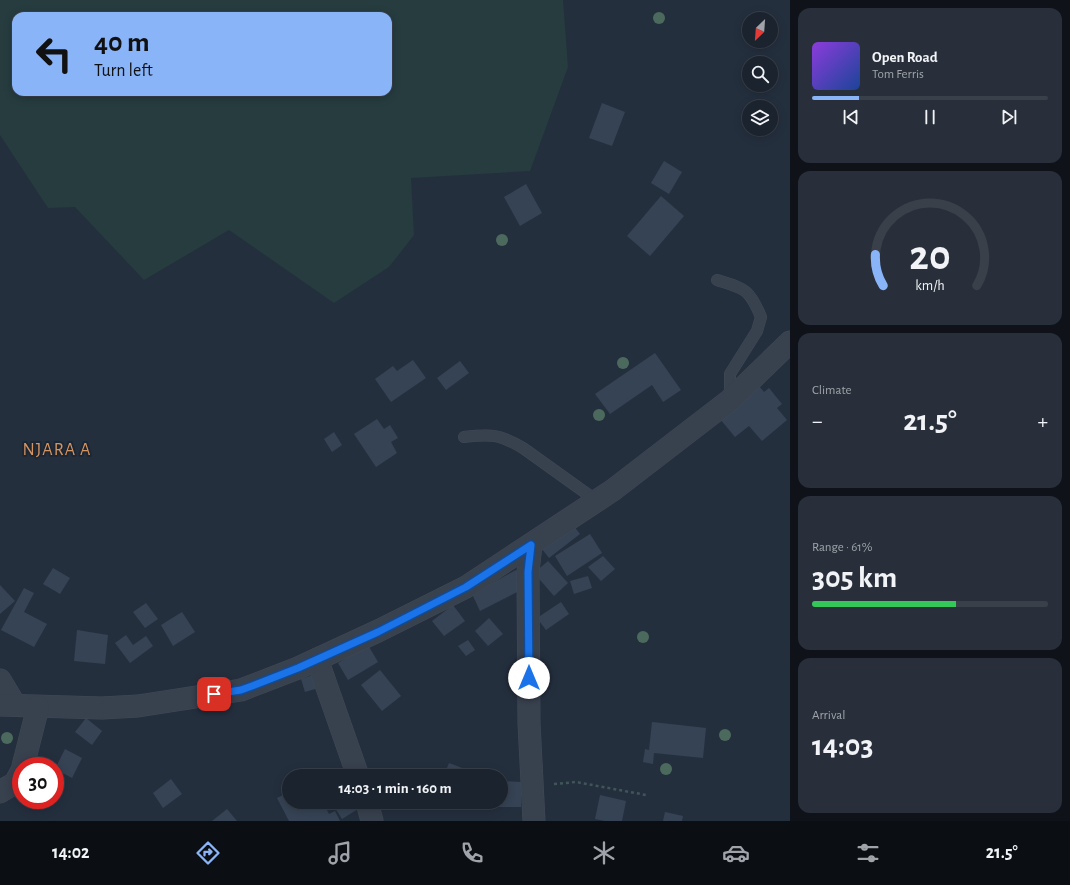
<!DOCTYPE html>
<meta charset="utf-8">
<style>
:root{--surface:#1b232e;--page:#282f3a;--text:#f1f3f6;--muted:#a0a4aa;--line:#39404a;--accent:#8ab4f8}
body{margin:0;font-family:"Alegreya Sans",sans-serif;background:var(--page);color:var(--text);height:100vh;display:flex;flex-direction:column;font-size:15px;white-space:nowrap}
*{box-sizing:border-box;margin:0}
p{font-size:13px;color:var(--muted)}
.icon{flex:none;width:22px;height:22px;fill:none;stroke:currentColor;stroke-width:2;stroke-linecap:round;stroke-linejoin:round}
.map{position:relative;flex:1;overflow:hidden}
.sheet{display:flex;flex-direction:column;gap:8px;padding:8px;background:#0f1319;width:280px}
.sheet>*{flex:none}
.top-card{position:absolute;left:12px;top:12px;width:380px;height:84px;border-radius:12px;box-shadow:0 2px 10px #0003,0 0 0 1px var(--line);background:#8ab4f8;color:#111;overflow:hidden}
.needle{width:26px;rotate:205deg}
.tools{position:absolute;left:742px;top:12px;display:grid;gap:8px}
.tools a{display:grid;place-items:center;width:36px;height:36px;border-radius:50%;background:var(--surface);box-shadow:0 2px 10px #0003,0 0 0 1px var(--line);font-size:20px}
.speed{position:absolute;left:12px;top:757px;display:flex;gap:8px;font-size:20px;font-weight:700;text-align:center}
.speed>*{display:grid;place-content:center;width:52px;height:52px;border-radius:50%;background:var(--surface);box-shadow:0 2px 10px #0003,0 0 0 1px var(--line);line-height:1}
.speed .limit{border:6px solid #d22;background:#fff;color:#111}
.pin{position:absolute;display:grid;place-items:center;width:34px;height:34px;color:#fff;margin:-17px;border-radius:8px;box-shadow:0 2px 6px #0006}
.me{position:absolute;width:44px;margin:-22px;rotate:0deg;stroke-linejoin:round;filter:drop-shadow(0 0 3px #0008)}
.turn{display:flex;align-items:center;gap:14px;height:84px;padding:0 16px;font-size:18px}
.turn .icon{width:52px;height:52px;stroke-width:2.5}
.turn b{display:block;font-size:28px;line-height:34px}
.big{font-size:30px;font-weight:700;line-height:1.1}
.sheet .tile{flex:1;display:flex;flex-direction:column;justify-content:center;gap:6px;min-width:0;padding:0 14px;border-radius:12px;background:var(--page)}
.sheet .dial{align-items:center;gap:0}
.dial svg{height:104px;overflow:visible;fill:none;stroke:var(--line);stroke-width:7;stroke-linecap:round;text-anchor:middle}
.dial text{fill:var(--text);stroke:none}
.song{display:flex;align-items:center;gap:12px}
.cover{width:48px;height:48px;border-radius:6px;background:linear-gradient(135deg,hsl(270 70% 55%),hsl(220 70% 35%))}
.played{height:4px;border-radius:2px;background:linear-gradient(90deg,var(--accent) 20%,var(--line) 20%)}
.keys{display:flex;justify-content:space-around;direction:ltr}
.heat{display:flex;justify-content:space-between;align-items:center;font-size:22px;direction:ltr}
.charge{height:6px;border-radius:3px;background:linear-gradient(90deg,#34c759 61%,var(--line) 0)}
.trip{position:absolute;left:282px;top:769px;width:226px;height:40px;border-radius:20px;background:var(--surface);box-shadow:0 2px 10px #0003,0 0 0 1px var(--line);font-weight:700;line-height:40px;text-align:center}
.menu{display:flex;height:64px;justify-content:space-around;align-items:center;background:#0b0e12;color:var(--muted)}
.menu .icon{width:28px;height:28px}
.menu .on{color:var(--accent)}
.menu b{font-size:18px;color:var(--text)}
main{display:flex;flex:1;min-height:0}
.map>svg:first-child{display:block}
.green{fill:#263c3f;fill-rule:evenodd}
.building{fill:#364354}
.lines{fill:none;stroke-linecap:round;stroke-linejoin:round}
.service-casing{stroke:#414a57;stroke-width:12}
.minor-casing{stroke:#414a57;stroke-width:23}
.path{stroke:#3f5557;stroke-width:2.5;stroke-dasharray:3 3;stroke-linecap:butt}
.service{stroke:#38414e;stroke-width:11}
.minor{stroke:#38414e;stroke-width:22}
.tree{fill:#4b6a5d}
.route-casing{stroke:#114b97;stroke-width:10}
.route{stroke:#1a73e8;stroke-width:7}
.labels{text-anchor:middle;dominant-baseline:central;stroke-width:4;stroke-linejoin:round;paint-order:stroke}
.quarter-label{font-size:18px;letter-spacing:1px;fill:#d59563;stroke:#1d2633}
</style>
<main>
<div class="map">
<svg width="790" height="821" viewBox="0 0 790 821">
<rect width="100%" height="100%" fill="#242f3e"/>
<!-- green -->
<path class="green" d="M0,0h563l5,67 -38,104 -119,7 3,57 -25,32 -55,36 -105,-73 -85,50 -69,-73 -27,1 -48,-73zM16,16h372v76h-372z"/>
<!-- building -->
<g class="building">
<path d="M602,103l23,9 -13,34 -23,-8z"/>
<path d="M664,161l18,11 -13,22 -18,-11z"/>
<path d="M526,184l16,29 -22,13 -16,-29z"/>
<path d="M661,196l23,20 -34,40 -23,-20z"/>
<path d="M655,353l26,37 -18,12 -11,-17 -42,29 -15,-20z"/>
<path d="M413,360l13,18 -35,24 -16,-23 18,-13 4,5z"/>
<path d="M460,361l9,12 -23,17 -9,-12z"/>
<path d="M759,386l5,6 5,-4 13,16 -5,4 10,12 -25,21 -13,-15 -14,11 -15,-18z"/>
<path d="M377,419l7,10 6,-4 8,13 -7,4 6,11 -21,14 -22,-33z"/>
<path d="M334,432l8,13 -10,7 -8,-13z"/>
<path d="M573,525l7,9 -31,24 -7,-9z"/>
<path d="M590,534l12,19 -35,23 -12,-20z"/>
<path d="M603,556l12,13 -14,12 -13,-14z"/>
<path d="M548,561l20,22 -14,13 -20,-23z"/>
<path d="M53,568l17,10 -10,16 -17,-10z"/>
<path d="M516,570l9,18 -45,23 -8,-17z"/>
<path d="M588,576l4,12 -18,6 -4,-13z"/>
<path d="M0,585l15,16 -15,13z"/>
<path d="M24,588l10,5 -10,19 23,12 -13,23 -33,-17z"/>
<path d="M561,602l8,12 -23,16 -9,-12z"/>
<path d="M146,603l12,16 -13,9 -12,-16z"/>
<path d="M453,605l12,16 -21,15 -12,-15z"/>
<path d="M182,612l13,20 -22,14 -12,-21z"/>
<path d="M489,618l14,16 -15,12 -13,-15z"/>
<path d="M77,630l31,5 -3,29 -31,-3z"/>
<path d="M126,635l7,10 13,-9 7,10 -23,17 -15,-20z"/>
<path d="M468,640l7,10 -9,6 -8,-10z"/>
<path d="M368,645l10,17 -30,18 -10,-17z"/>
<path d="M380,670l21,26 -19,15 -21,-26z"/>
<path d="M318,673l4,14 -17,5 -4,-13z"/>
<path d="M86,718l16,13 -10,14 -17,-13z"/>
<path d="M652,722l54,6 -3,30 -49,-5 -1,11 -10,-2 2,-13 4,1z"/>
<path d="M65,749l17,9 -10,20 -17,-9z"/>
<path d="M449,763l16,6 -3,7h-32l3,-8 12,5z"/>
<path d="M171,779l11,15 -19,14 -10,-15z"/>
<path d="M501,781l20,1v25h-23v-5h3z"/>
<path d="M289,792v10h34l6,12 6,-3 5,10h-51l-12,-23z"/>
<path d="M600,795l26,6 -4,20h-17l-10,-2z"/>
<path d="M335,802h19l4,7 -16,10 -10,-16z"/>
<path d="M227,809l10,12h-25z"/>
<path d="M665,812l18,4 -1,5h-19z"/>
</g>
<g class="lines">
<!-- service casing -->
<g class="service-casing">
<g id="service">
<path d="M717,280c28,9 32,8 44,37l-4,14 -27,43v25"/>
<path d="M464,437c28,-3 35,-3 59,11l74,53"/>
</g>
</g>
<!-- minor casing -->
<g class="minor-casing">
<g id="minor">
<path d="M531,545l-3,27 1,151 5,98"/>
<path d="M317,659l41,117"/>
<path d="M0,680l15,25"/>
<path d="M0,705l102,3 36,-2 103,-16 57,-22 80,-37 88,-44 147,-97 117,-90 60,-58"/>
<path d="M23,766l15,-59"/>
<path d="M0,792l15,-9 6,-11"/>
<path d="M367,802l5,19"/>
</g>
</g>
<!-- path -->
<path class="path" d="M554,784l22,-2 70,13"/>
<!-- service -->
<use href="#service" class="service"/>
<!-- minor -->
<use href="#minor" class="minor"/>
</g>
<!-- trees -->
<g class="tree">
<circle cx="659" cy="18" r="6"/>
<circle cx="502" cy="240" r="6"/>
<circle cx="623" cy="363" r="6"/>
<circle cx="599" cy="415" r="6"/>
<circle cx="643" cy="637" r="6"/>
<circle cx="725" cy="735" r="6"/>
<circle cx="7" cy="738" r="6"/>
<circle cx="666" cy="769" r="6"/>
</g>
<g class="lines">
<!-- route casing -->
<g class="route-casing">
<path id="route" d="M214,694l27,-4 11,-4 46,-18 80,-36 88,-45 65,-42 -3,27 1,106"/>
</g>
<!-- route -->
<use href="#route" class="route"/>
</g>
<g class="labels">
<!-- quarter labels -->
<g class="quarter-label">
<text x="57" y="450">NJARA A</text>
</g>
</g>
</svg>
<div class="tools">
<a><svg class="needle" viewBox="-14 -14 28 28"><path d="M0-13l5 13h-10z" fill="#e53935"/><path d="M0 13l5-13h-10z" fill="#a0a4aa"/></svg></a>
<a><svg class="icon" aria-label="search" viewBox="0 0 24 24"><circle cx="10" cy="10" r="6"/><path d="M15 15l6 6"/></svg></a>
<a><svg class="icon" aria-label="layers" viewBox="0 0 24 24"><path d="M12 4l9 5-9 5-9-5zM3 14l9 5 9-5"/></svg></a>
</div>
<div class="speed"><div class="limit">30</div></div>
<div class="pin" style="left:214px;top:694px;background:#d93025"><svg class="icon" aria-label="arrive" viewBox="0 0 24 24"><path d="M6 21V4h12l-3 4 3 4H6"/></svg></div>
<svg class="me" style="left:529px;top:678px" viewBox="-20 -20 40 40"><circle r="19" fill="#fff"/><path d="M0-13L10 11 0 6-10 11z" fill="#1a73e8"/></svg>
<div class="trip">14:03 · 1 min · 160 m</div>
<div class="top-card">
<div class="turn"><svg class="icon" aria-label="left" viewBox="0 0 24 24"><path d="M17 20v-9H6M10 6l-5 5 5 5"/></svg><div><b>40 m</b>Turn left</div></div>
</div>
</div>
<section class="sheet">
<div class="tile">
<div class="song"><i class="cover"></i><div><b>Open Road</b><p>Tom Ferris</p></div></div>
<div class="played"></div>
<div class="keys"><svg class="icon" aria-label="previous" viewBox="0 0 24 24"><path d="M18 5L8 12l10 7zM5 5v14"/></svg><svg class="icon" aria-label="pause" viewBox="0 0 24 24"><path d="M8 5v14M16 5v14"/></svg><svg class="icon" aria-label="next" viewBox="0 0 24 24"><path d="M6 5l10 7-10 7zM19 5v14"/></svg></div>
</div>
<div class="tile dial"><svg viewBox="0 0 100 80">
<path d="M14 69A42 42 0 1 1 86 69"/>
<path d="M14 69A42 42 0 0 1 8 45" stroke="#8ab4f8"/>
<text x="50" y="56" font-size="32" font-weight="700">20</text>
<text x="50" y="72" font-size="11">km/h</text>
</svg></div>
<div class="tile"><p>Climate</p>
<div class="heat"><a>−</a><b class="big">21.5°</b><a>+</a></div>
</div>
<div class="tile"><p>Range · 61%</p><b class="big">305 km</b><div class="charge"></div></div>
<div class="tile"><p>Arrival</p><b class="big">14:03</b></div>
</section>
</main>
<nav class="menu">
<b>14:02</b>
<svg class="icon on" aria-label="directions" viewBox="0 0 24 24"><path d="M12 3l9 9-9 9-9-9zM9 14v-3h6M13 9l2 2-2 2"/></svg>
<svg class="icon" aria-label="music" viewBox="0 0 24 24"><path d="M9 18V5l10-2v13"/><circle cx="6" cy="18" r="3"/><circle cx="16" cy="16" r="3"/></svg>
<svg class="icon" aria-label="phone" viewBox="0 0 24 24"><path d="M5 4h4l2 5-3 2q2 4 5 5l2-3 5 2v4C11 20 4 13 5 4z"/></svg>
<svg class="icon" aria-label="climate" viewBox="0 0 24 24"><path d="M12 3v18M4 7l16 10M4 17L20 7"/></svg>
<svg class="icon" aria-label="car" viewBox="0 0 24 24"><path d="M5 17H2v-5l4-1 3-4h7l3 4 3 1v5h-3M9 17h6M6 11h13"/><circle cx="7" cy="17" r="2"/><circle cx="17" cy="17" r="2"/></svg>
<svg class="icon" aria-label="filters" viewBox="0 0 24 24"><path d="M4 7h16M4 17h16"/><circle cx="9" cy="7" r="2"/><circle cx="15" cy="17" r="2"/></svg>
<b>21.5°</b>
</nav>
